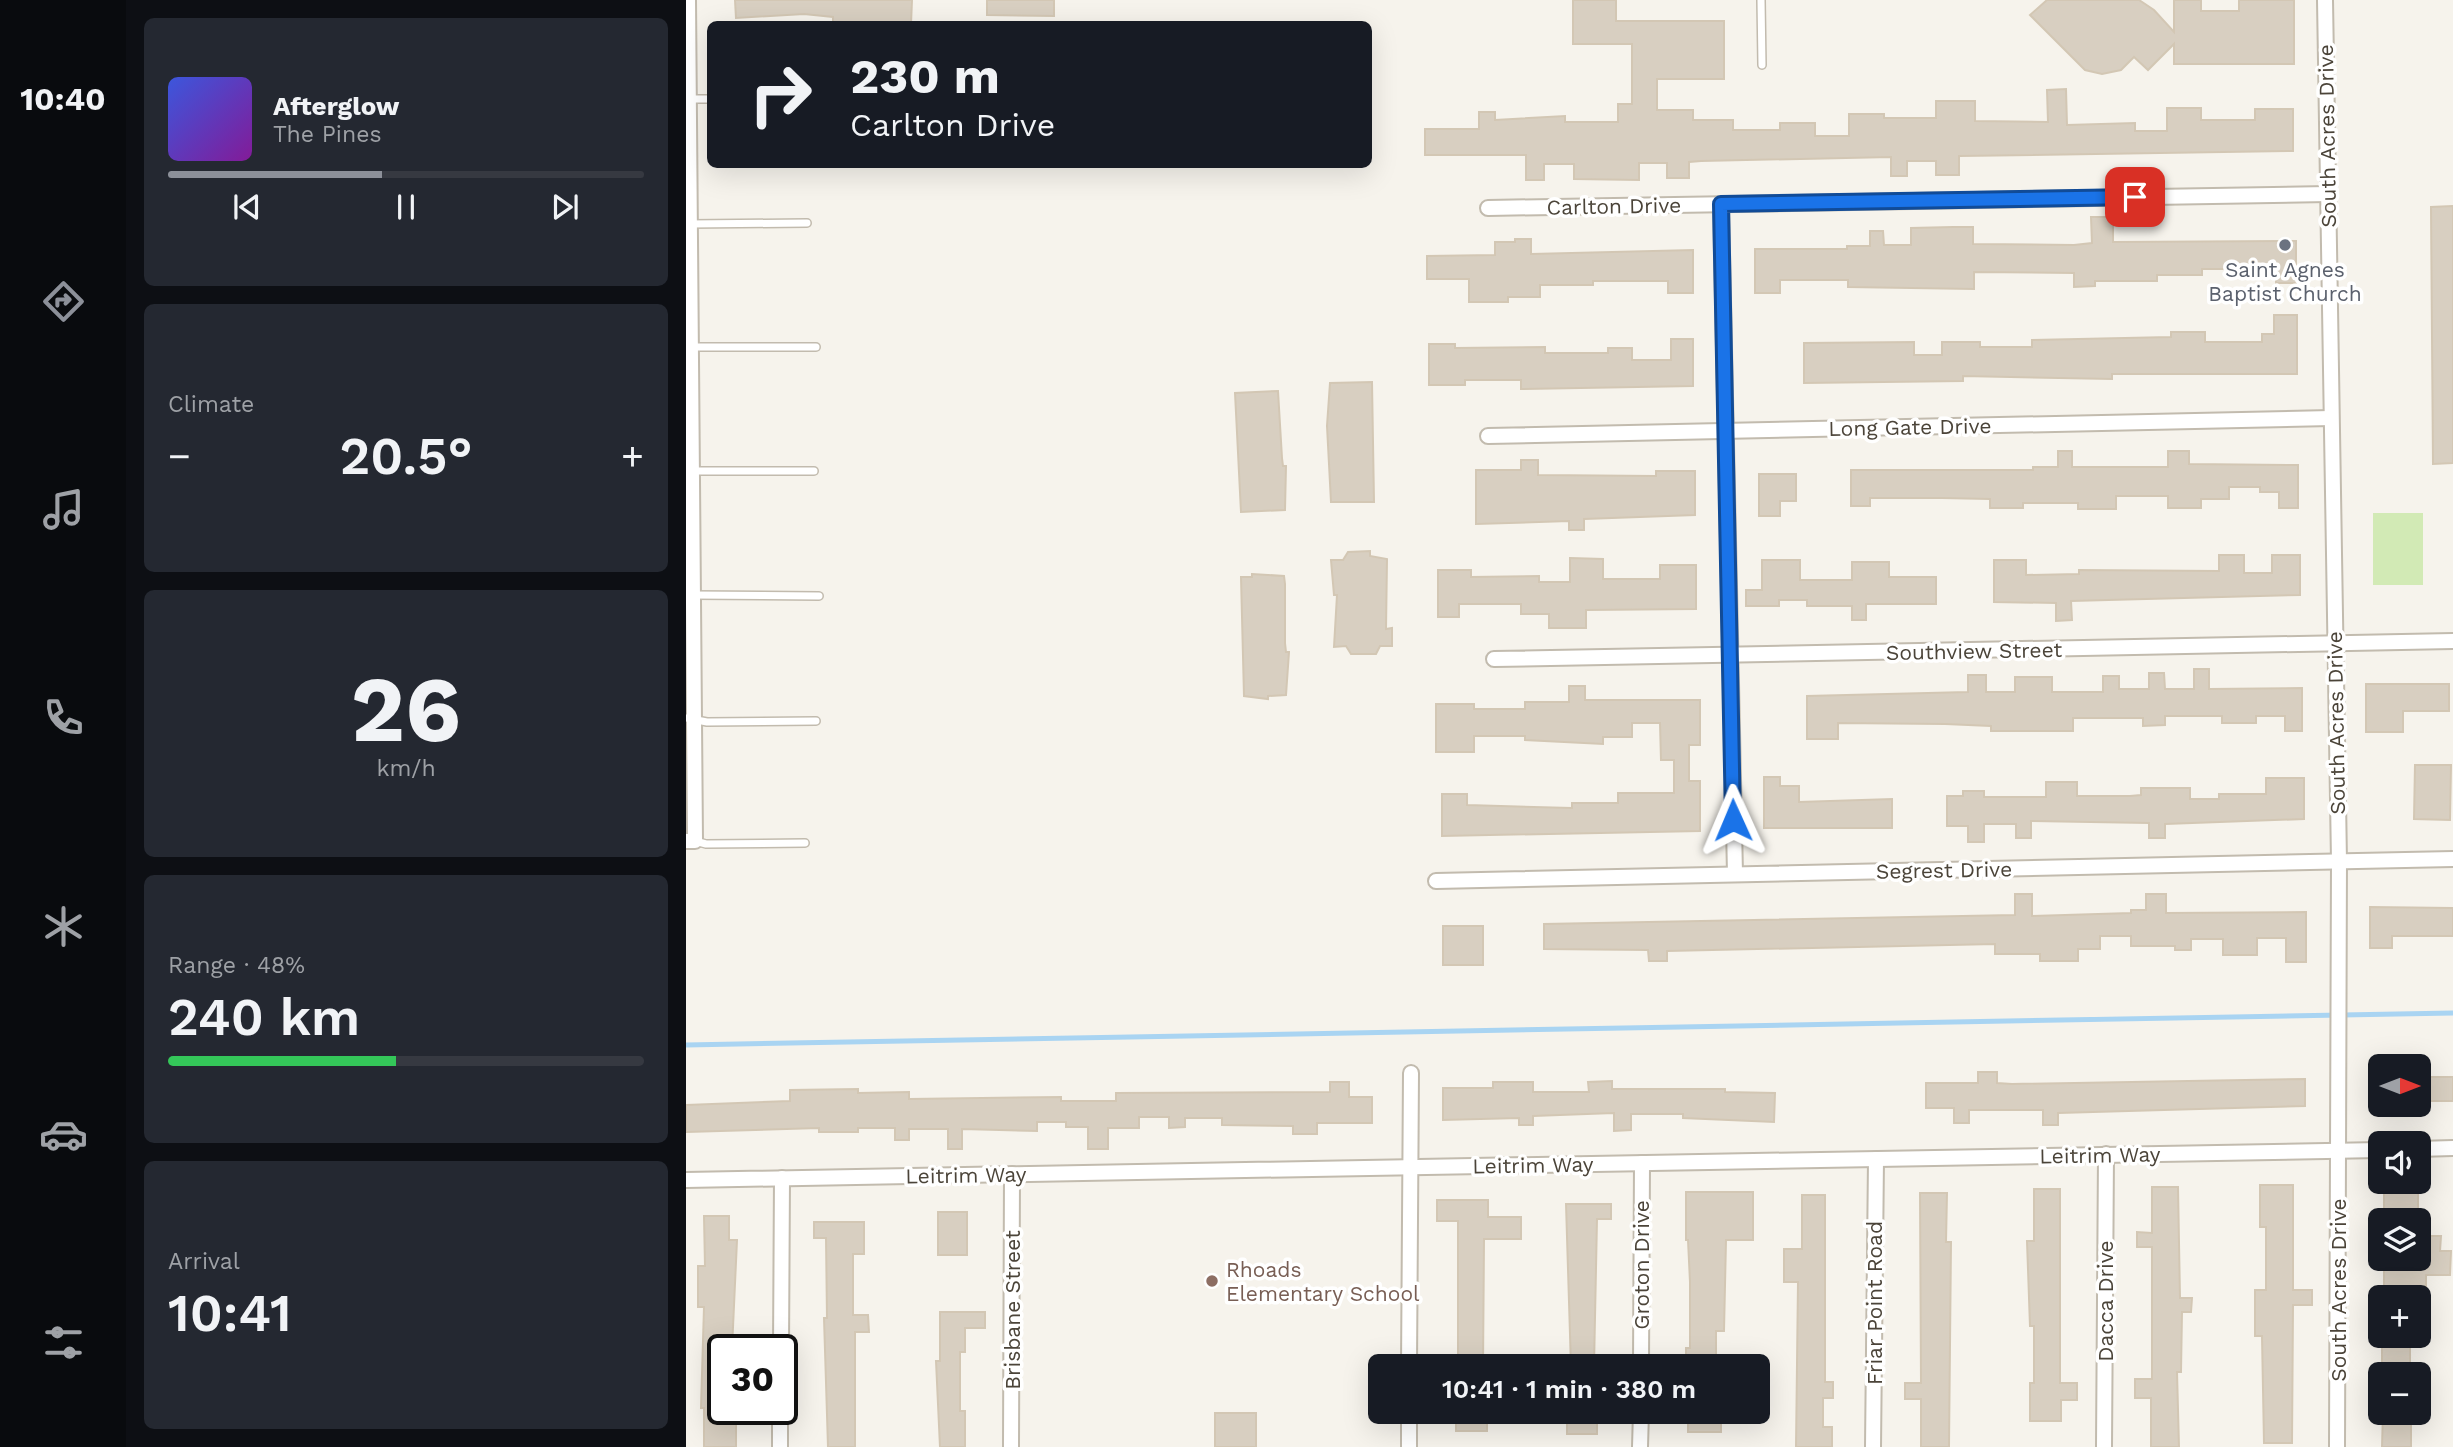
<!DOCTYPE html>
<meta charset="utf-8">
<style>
:root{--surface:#171b24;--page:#242831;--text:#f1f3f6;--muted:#9ea1a6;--line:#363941;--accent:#8c9099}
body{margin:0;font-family:"Work Sans",sans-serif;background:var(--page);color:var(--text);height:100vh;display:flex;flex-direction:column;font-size:26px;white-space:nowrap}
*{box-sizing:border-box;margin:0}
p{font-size:23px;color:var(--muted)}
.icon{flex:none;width:38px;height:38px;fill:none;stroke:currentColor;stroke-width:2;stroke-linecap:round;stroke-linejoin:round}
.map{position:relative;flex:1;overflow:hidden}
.sheet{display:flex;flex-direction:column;gap:18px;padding:18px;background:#0d0f14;width:560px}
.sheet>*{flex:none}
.guide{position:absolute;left:21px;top:21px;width:665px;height:147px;border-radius:10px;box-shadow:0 7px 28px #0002;background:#171b24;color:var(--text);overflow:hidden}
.needle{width:46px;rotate:90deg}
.buttons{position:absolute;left:1682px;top:1054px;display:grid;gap:14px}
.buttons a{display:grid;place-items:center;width:63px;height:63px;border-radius:10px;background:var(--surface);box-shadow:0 7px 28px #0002;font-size:35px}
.speed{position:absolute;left:21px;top:1334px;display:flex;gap:14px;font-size:35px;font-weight:700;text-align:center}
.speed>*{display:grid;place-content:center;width:91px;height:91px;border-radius:50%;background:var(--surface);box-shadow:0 7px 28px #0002;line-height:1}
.speed .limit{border:4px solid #111;border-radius:10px;background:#fff;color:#111}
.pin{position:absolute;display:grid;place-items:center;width:60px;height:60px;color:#fff;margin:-30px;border-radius:14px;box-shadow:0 4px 10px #0006}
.me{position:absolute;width:77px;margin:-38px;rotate:359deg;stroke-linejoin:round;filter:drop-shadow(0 0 5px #0008)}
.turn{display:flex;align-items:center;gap:24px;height:147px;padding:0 28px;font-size:32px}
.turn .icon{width:91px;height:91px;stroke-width:2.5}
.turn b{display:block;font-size:49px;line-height:60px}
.big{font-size:52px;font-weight:600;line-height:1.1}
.sheet .tile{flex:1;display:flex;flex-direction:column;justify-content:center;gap:10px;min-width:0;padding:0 24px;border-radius:10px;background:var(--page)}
.sheet .dial{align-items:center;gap:0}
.dial b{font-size:91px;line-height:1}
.song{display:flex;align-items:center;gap:21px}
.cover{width:84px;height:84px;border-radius:10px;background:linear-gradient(135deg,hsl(230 70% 55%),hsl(290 70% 35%))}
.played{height:7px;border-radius:4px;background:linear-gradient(90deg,var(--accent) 45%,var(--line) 45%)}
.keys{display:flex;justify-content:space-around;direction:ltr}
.heat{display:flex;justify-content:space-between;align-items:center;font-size:38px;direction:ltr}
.charge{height:10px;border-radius:5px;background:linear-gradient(90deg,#34c759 48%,var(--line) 0)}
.trip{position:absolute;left:682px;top:1354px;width:402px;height:70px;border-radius:10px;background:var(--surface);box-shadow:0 7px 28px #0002;font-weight:600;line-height:70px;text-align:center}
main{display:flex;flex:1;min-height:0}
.tab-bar{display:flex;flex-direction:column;width:126px;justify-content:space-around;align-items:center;background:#090b0e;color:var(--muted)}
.tab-bar .icon{width:49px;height:49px}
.tab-bar .current{color:var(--accent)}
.tab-bar b{font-size:32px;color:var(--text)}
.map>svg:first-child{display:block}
.green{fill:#d2eab5}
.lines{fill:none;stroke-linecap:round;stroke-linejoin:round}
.stream{stroke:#a9d4f2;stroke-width:5}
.building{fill:#d8cfc1;stroke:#d3c7b4;stroke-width:2}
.lane-casing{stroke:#c2bbae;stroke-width:10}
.street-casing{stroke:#c2bbae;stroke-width:18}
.lane{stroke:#fff;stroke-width:7}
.street{stroke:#fff;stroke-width:14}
.route-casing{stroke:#114b97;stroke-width:18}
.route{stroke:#1a73e8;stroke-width:12}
.worship-dot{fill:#6b7280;stroke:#fff;stroke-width:2.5}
.education-dot{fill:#8d6e63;stroke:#fff;stroke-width:2.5}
.labels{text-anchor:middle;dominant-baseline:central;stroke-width:7;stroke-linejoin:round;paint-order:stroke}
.street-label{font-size:21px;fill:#4b4439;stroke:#fff}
.worship-label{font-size:21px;fill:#5b616d;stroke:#fff}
.education-label{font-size:21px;fill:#785e54;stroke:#fff;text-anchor:start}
</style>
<main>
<nav class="tab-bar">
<b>10:40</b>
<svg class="icon current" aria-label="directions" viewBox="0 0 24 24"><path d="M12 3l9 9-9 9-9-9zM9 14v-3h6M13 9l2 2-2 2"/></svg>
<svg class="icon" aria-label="music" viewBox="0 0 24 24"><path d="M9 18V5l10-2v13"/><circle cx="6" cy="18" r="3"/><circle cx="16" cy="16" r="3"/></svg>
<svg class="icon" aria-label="phone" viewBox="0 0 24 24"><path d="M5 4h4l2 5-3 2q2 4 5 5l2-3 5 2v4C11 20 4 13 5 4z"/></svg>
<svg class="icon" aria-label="climate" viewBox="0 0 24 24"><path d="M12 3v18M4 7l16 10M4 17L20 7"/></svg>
<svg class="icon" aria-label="car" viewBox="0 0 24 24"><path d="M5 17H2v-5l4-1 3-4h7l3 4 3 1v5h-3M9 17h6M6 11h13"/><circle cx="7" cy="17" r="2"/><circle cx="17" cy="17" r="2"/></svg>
<svg class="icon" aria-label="filters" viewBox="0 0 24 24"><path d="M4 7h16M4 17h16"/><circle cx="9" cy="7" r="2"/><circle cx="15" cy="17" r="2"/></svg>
</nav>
<section class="sheet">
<div class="tile">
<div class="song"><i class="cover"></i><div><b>Afterglow</b><p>The Pines</p></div></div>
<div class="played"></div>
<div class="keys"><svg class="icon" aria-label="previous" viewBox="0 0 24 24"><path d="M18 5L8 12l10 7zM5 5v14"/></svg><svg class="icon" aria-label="pause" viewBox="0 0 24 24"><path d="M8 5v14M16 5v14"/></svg><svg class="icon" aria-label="next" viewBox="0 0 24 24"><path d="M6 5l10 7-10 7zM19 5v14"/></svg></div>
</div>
<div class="tile"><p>Climate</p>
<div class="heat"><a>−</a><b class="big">20.5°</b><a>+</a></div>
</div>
<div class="tile dial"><b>26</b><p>km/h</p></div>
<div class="tile"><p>Range · 48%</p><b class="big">240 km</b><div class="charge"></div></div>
<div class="tile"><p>Arrival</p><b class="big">10:41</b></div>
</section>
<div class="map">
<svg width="1767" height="1447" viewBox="0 0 1767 1447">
<rect width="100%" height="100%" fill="#f6f3ec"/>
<!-- green -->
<rect class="green" x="1687" y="513" width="50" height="72"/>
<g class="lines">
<!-- stream -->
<path class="stream" d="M0,1045l1767,-32"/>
</g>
<!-- building -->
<g class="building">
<path d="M49,0h177l-1,24h-78v-7l-29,-3 -68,4z"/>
<path d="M301,0h67v16l-67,-1z"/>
<path d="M887,0h43v21h108v58h-67v31h36v10h40v10h47v-7h35v13h34v-22h35v4h52v-17h39v20l73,1 -1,-32 19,-1 1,36 68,-2v8h32v-23h34v12h54v-11h38v42l-334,5v19h-23v-14h-29v15h-16v-19l-190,4 -12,1v16h-22v-15h-28v17l-65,-1v-15h-30v16h-18v-25h-101v-26h54v-17h16v8l70,-4v6h53v-18h14v-60h-59z"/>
<path d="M1361,0h92l15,10 20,22v-32h27v11h38v-11h55v64h-120v-20l-26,26 -14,-13 -13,13 -19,4 -17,-4 -55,-55z"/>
<path d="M1767,206v257l-20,1 -2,-257z"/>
<path d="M1405,217h22v25l183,-1v42h-20v-14h-74v6h-45v6h-62v5l-21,1v-14l-100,-1v17l-126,-2v-7h-68v13h-25v-44h92v-3h23v-15h13l1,14h27v-17l42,-1h20v17l101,1 18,-2z"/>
<path d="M829,239h16v15l162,-4v43h-25v-12h-75v4h-53v12h-32v5h-39v-23h-42v-23l68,-1v-13h20z"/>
<path d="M1588,315h23v59h-185v5l-149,-3v5l-159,2v-40l110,-1v13h28v-13h38v5h52v-7l139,-3v-5h34v10h57v-8h12z"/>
<path d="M985,339h22v47l-172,3v-9h-56v5h-36v-41h26v4l90,-1v6h63v-5h24v12h39z"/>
<path d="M686,382l2,120h-43l-4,-76 3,-43z"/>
<path d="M592,391l4,67 1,8h3l-1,44 -44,2 -6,-119z"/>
<path d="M1372,451h14v16h96v-16h21v13l109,1v43h-19v-16h-19v-5h-31v12h-28v9h-33v-12h-52v13h-38v-6h-55v5h-33v-9l-48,-1h-72v8h-19v-36h182v-3h25z"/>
<path d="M835,460h17v15l118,1v-5h39v44l-111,4v11h-15v-9l-93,3v-54h45z"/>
<path d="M1073,474h37v27h-16v15h-21z"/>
<path d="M684,551v5l17,3 -1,70 6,-1v18h-12l-4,8h-25l-5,-8 -12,1 3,-52h-3l-3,-35h12l5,-8z"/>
<path d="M1533,555h25v18h28v-18h28v40l-229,6 1,19 -16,1v-18l-62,-1v-42h32v15l53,-1v-4l140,1z"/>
<path d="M884,558l33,1v20h57v-14h36v44l-110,1v18h-37v-14h-28v-10h-62v13h-21v-47h33v7l68,-1v6h31z"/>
<path d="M1076,560h38v20h52v-18h37v15h47v27h-70v16h-14v-14h-45v-6h-28v6h-33v-16h16z"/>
<path d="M566,574l32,2 1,8v59l1,9h3l-3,43 -18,1v3l-24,-3 -3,-119h11z"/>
<path d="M1508,669h15v20l93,-1v43h-17v-15h-29v7h-34v-7h-57v9l-22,1v-8h-70v13h-82v-5l-46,-2 -107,-1v16h-31v-43l161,-4v-17h18v17h29v-15h37v15h51v-16h16v13h30v-16h15l1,16h29z"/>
<path d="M1680,684h83v27h-46v21h-37z"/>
<path d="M883,686h16v14h115v45h-11v36h11v50l-258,5v-42h25v11l105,3v-5h46v-10h56v-33h-13l-1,-37h-28v14h-29v7l-78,-4v-4h-51v16h-38v-48h38v5h51v-7h44z"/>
<path d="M1729,765h36l-1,55 -36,-1z"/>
<path d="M1078,777h16v9h19v16l93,-3v29h-128z"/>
<path d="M1580,778h38v41l-139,5v14h-16v-15l-118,-2v17h-15v-14h-32v18h-16v-16h-21v-30h16v-5h21v6h62v-15h31v14h53l11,-1v-7h49v11h29v-5h47z"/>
<path d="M1329,894h17v22l99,-3v-3h15v-16h20v19l140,-1v50h-20v-24h-29v17h-34v-16h-32v11h-16v-4h-44v-10h-31v13h-22v12h-38v-7h-45v-10l-328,7v10h-18l-1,-11 -104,-1v-25l471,-9z"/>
<path d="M1684,907l83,1v28h-61v12h-22z"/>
<rect x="757" y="926" width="40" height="39"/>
<path d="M1292,1072h19v11l15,1 293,-5v27l-247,7v12h-15v-15h-74v13h-15v-15h-28v-25h52z"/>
<rect x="1736" y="1077" width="31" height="24"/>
<path d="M926,1081v8h113v3l50,1 -1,29 -91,-4v-4h-52v16l-17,1v-18l-81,3v9h-14v-7l-76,2v-32h50v-6h40v10h56l-1,-10z"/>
<path d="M644,1082h19v15h23v26h-55v11h-24v-8l-71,-1v-7h-37v9l-16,1v-11h-30v11h-31v21h-20v-22h-22v-5h-29v9l-75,-2v20h-14v-20h-39v11h-14v-12h-37v4h-39v-4l-133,4v-27l104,-4v-11l68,-1v4l51,-1v7l152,-2v4h55v-8l214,-1z"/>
<rect x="1698" y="1182" width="34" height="38"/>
<path d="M1574,1185h33v105h19v15h-19l-1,138h-28l-2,-107h-7v-46h11v-63h-6z"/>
<path d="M1466,1187h26l2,111h12l-1,14h-9l-1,60h-4l2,75h-28v-49h-16v-19h17v-132h-15v-15l15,1z"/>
<path d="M1348,1189h26v194h17v17h-16v21h-31v-38h4v-57h-4l-3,-85h7z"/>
<path d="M1000,1192h67v48h-27l-2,91h-8v36h-30v-19h4v-66l-2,-42h-2z"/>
<path d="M1234,1193h27l-1,49h5l-2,205h-28v-48h-16v-16h16z"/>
<path d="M1116,1195h23v187h8v16h-10v29h9v20h-36l2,-165h-14v-33h18z"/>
<path d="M751,1200h51v17h33v22h-37l-1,128h-25v-146h-21z"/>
<path d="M880,1204h45v15h-14l-3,148h-23z"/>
<rect x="252" y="1212" width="29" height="43"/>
<path d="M18,1216h25v24h8l-5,109h-9v68h13v30h-32v-39h-3l3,-101h-6v-41h7z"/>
<path d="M128,1222h50v32h-11v61h15l1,17h-14v115h-27l-4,-129h3l-1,-80h-12z"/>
<path d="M1732,1236h23l-1,15h11l-1,24h-24v22h-42v-39h34z"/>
<path d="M254,1312h45v16h-20v24h-5v59h5v36h-25l-4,-86h4z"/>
<rect x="1696" y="1335" width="28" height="34"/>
<rect x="770" y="1412" width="31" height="19"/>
<rect x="881" y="1412" width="30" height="22"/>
<rect x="1002" y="1412" width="33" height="20"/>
<path d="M1697,1412h28v35h-29z"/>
<rect x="529" y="1413" width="41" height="34"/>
</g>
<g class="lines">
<!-- lane casing -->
<g class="lane-casing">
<g id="lane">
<path d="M1075,0l1,65"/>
<path d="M3,99h21"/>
<path d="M4,224l117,-1"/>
<path d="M4,347h126"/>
<path d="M6,471h122"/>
<path d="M7,595l126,1"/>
<path d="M0,718l21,4 109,-1"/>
<path d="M9,841l11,3 99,-1"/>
</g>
</g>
<!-- street casing -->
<g class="street-casing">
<g id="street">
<path d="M1639,0l14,861 -2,586"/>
<path d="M1035,204l14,670"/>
<path d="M802,208l840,-14"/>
<path d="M802,436l843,-18"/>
<path d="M808,659l959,-18"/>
<path d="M0,841h9l-7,-841"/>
<path d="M750,881l1017,-22"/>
<path d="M1732,1149l35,-1"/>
<path d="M0,1180l1694,-30"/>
<path d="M95,1349l1,-171"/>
<path d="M723,1367l2,-294"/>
<path d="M955,1367l1,-204"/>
<path d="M94,1447v-38"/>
<path d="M325,1447l1,-273"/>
<path d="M723,1447v-35"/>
<path d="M954,1447l1,-35"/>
<path d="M1187,1447l3,-288"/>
<path d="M1418,1447l2,-293"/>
</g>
</g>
<!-- lane -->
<use href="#lane" class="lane"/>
<!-- street -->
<use href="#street" class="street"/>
</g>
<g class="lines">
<!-- route casing -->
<g class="route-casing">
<path id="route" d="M1047,820l-12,-616 414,-7"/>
</g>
<!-- route -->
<use href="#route" class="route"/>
</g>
<!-- markers -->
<circle class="worship-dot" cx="1599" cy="245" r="7"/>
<circle class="education-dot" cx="526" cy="1281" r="7"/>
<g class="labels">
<!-- street labels -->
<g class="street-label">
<text transform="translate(1641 136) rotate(-91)">South Acres Drive</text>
<text transform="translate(928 206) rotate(-1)">Carlton Drive</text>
<text transform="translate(1224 427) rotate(-1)">Long Gate Drive</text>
<text transform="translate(1288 651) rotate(-1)">Southview Street</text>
<text transform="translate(1650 723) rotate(-91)">South Acres Drive</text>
<text transform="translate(1258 870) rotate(-1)">Segrest Drive</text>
<text transform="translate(1414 1155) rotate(-1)">Leitrim Way</text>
<text transform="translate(847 1165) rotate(-1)">Leitrim Way</text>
<text transform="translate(280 1175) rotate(-1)">Leitrim Way</text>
<text transform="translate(955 1265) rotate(-90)">Groton Drive</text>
<text transform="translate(1652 1290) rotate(-90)">South Acres Drive</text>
<text transform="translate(1419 1301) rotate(-90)">Dacca Drive</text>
<text transform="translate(1188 1303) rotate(-90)">Friar Point Road</text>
<text transform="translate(326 1310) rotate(-90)">Brisbane Street</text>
</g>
<!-- worship labels -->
<g class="worship-label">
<text x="1599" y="269">Saint Agnes<tspan x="1599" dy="24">Baptist Church</tspan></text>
</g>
<!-- education labels -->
<g class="education-label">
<text x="540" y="1269">Rhoads<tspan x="540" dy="24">Elementary School</tspan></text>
</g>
</g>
</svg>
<div class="buttons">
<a><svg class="needle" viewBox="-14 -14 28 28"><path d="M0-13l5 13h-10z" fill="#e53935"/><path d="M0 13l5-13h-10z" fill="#9ea1a6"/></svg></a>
<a><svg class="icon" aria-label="sound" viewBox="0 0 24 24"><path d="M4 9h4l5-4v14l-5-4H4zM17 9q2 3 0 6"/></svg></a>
<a><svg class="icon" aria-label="layers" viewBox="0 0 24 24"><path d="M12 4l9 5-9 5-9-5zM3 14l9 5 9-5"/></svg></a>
<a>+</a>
<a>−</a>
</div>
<div class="speed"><div class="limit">30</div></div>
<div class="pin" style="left:1449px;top:197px;background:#d93025"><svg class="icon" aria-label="arrive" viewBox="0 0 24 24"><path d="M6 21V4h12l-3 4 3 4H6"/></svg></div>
<svg class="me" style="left:1047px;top:820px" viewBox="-20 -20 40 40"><path d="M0-17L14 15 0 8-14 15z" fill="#1a73e8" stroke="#fff" stroke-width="4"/></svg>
<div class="trip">10:41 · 1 min · 380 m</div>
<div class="guide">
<div class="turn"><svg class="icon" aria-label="right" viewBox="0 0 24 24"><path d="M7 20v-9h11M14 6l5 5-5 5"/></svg><div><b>230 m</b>Carlton Drive</div></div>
</div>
</div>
</main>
